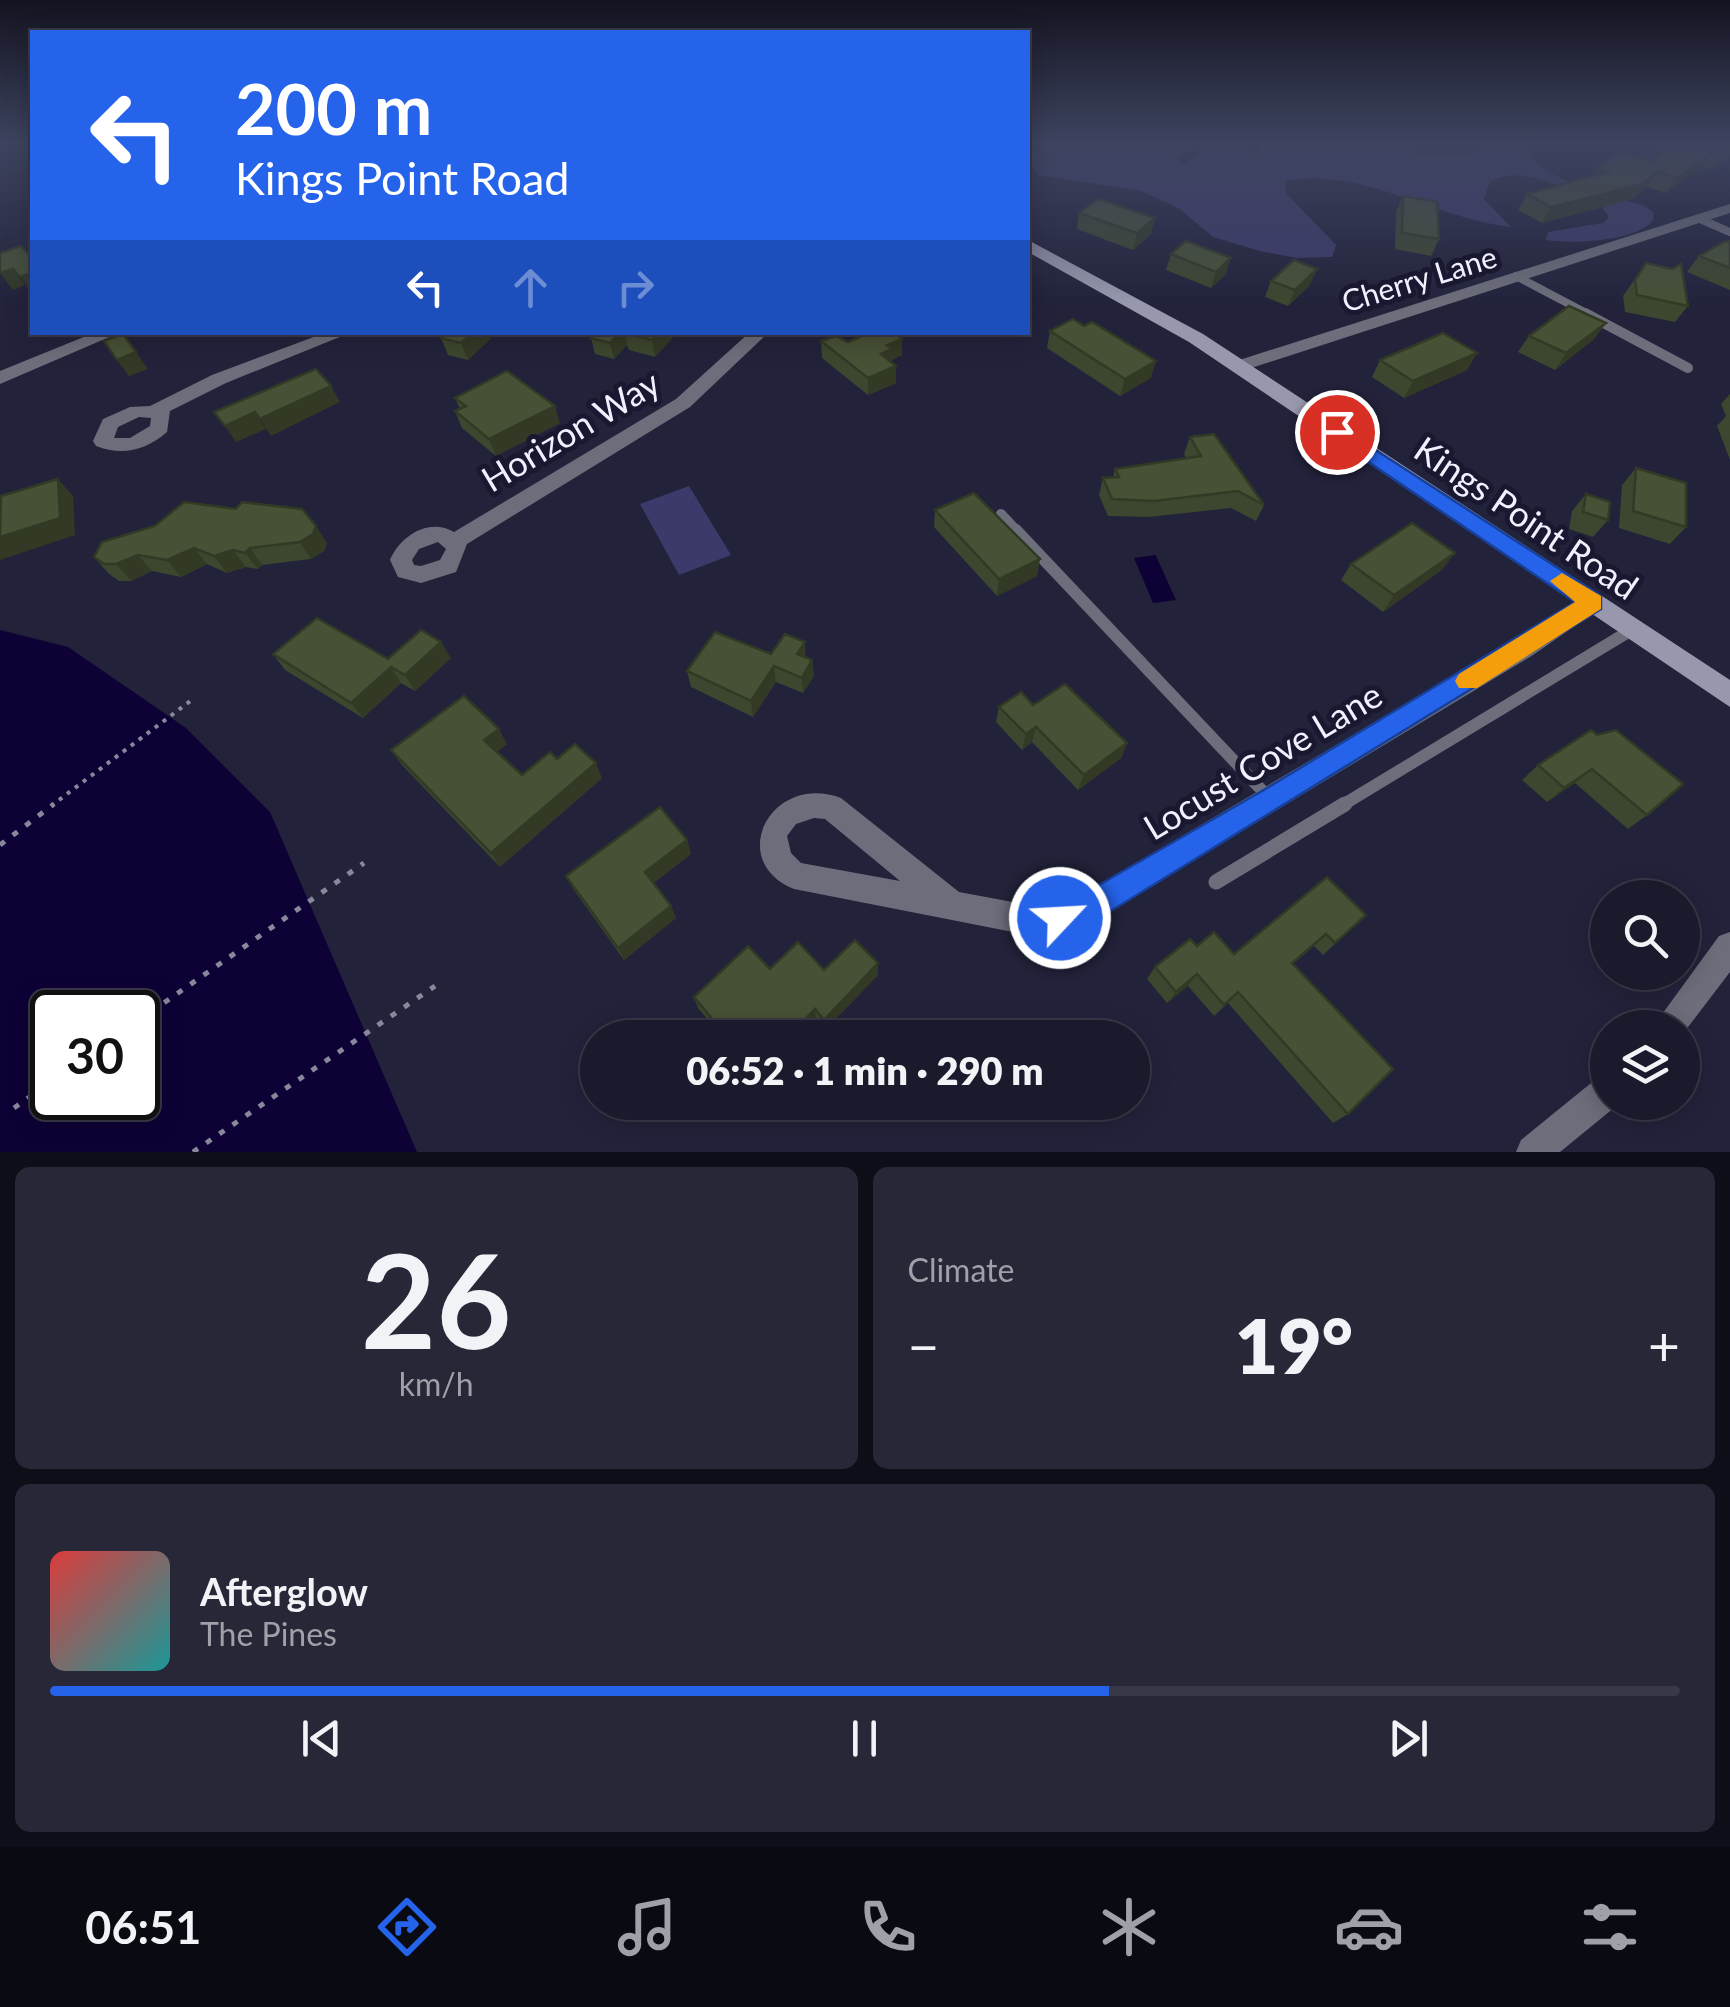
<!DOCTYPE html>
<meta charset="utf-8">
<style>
:root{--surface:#1a1a2c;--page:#272738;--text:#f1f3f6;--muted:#9fa1a9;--line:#383848;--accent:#2563eb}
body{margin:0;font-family:Lato,sans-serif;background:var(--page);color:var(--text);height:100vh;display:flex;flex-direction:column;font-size:38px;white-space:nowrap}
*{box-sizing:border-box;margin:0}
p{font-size:32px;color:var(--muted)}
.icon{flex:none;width:55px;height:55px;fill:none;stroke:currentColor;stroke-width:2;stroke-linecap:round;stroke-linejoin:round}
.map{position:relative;height:1152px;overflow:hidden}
.drawer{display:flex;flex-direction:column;gap:15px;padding:15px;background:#0e0e18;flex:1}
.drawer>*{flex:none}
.top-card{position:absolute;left:30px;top:30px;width:1000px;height:305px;border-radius:0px;box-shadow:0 5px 25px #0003,0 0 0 2px var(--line);background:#2563eb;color:#fff;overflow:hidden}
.buttons{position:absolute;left:1590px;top:880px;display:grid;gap:20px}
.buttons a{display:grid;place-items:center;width:110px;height:110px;border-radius:50%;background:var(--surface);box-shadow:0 5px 25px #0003,0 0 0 2px var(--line);font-size:50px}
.speed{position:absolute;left:30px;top:990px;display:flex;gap:20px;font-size:50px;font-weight:700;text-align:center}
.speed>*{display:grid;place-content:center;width:130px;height:130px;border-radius:50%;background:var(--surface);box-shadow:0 5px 25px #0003,0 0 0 2px var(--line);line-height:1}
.speed .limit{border:5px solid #111;border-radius:15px;background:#fff;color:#111}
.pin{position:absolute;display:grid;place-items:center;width:85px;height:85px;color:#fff;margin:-42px;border:5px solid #fff;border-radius:50%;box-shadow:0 2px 10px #0007}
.me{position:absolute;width:110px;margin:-55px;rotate:65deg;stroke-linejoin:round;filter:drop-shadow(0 0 8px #0008)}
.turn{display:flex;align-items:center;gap:35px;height:210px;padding:0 40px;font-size:45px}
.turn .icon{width:130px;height:130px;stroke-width:2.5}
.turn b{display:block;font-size:70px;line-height:85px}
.lanes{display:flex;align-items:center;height:95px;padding:0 40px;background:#0003;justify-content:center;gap:50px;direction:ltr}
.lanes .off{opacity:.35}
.big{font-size:75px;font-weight:800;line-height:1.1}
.drawer .card{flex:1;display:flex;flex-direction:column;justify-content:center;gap:15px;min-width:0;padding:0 35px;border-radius:15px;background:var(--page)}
.drawer .dial{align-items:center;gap:0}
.dial b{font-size:130px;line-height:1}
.song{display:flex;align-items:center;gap:30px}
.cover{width:120px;height:120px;border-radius:15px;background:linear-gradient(135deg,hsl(0 70% 55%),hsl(180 70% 35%))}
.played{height:10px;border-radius:5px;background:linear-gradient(90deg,var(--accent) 65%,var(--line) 65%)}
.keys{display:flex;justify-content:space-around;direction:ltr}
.heat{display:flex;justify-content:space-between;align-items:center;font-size:55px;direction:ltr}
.drawer .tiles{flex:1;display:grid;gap:15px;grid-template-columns:1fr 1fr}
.card:last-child{grid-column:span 2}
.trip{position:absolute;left:580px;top:1020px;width:570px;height:100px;border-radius:50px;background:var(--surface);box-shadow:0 5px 25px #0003,0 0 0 2px var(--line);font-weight:800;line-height:100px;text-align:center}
.dock{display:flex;height:160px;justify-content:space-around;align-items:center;background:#0a0a12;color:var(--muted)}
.dock .icon{width:70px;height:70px}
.dock .selected{color:var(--accent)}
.dock b{font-size:45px;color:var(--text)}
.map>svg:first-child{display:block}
.green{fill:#3c3a6a}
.water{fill:#0e0136;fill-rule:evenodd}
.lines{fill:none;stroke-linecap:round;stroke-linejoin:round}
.path-far1{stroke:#87889b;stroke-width:4;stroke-dasharray:4 6;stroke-linecap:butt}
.path{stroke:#87889b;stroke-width:5;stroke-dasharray:6 10;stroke-linecap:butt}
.lane-far3{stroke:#6d6e7b;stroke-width:8}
.lane-far2{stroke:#6d6e7b;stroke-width:10}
.lane-far1{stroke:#6d6e7b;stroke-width:12}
.lane{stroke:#6d6e7b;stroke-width:15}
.street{fill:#6d6e7b;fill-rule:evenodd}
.secondary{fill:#9798ad;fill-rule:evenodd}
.wall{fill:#3d462e}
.shaded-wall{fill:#323925}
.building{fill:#475135;stroke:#323925;stroke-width:2.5}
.route{fill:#2563eb;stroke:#184099;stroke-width:2.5}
.slow{fill:#f59e0b}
.labels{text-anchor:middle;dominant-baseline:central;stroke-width:10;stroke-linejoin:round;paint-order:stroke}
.far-street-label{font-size:30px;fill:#f0f1ff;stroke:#191830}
.street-label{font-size:35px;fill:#f0f1ff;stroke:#191830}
</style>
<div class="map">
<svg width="1730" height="1152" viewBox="0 0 1730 1152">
<rect width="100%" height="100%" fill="#22223b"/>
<!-- green -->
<g class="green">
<path d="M1040,143h145l3,5 -12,9 7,8 32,-22 48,12 -3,-12h143l17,12h54l14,-12h36c5,35 90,53 121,63l9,7 -1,7c-16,22 -82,24 -107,20l2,-8 55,-9 6,-6 -7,-10c-33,-15 -77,-45 -112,-25l-6,17 27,28c-77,-8 -146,-60 -226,-46l1,12 50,52 -4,12 -35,1 -37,-7 -47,-14 -33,-28 -39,-18 -103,-16 -10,-16z"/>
<path d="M689,486l42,69 -52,20 -39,-71z"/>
</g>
<!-- water -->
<g class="water">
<path d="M1156,555v1l20,44 -23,3 -19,-45z"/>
<path d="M0,630l68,17 118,81 84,84 147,340h-417zM52,1012h86v86h-86z"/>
</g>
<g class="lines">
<!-- path-far1 -->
<path class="path-far1" d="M51,806l142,-107"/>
<!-- path -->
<g class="path">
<path d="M0,845l54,-41"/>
<path d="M138,1021l226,-158"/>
<path d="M14,1108l38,-27"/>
<path d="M193,1152l242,-166"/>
</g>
<!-- lane-far3 -->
<g class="lane-far3">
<path d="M1700,219l30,13"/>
<path d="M1516,276l74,39"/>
</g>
<!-- lane-far2 -->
<g class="lane-far2">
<path d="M1585,313l103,55"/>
<path d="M1001,514l17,18"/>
</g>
<!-- lane-far1 -->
<g class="lane-far1">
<path d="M1016,530l255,270"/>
<path d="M1341,806l292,-177"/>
</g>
<!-- lane -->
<path class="lane" d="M1216,882l129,-78"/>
<!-- street -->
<g class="street">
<path d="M1730,204v9l-485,157h-12l-3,-4 3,-4z"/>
<path d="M96,332h25l-121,52v-13z"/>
<path d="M327,332h25l-126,51 -56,28 -3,21c-22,19 -45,24 -71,14l-3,-5 10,-22 27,-12 20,-1 62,-31zM139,417l12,1 -1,8 -20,12h-16l4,-11z"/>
<path d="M750,332h19l-79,75 -223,137 -11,28 -35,11 -23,-6 -8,-17c10,-24 39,-43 64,-28l222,-133zM438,542l8,7 -6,11 -19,6 -7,-1 -2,-5 7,-11z"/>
<path d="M1593,593l8,3 4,6 -4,6 -68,47 -427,258 -46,20h-42l-224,-44c-69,-28 -23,-117 47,-91l118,94 59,11h42l26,-10zM814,818l11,1 75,62 -99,-18 -10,-10 -4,-17 9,-12z"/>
<path d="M1730,932v40l-48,63v-7h-30l67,-92z"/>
<path d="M1608,1075v27l12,1 -60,49h-44l5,-12 75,-61z"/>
</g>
<!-- secondary -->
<path class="secondary" d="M1028,240l175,94 527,346v27l-541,-365 -161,-90z"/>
</g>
<!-- wall -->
<g class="wall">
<path d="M1730,143v15l-18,11 -10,-3 -36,27 -20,-6 -13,12 -91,24 -24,-13 9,-16 67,-18 4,-7 53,-7z"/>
<path d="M1403,196l36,43 -8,17 -36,-7 1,-37z"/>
<path d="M1079,213l76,5 -4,16 -18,16 -56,-21z"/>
<path d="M1730,241v49l-43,-18 12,-16z"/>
<path d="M1171,254l55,20 -15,14 -45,-18z"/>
<path d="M1646,263l42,43 -13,16 -50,-10 -2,-16z"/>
<path d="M1271,281l39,4 -22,21 -23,-9z"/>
<path d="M1606,323l-12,16 -39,31 -37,-18 11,-16z"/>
<path d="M1050,331l101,47 -31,18 -73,-48z"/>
<path d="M448,332h40l3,6 -23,22 -20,-5 -7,-17z"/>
<path d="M596,332h82l-23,25 -26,-7 -2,-5 -13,14 -19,-5 -4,-16z"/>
<path d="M821,341l27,1 54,13 -10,5 4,23 -28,12 -46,-37z"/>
<path d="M1477,353l-10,17 -63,28 -32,-21 8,-17z"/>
<path d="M1730,394v66l-13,-34 9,-10 -5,-12z"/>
<path d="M455,398l105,25 -64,33 -34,-28 -7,-17 5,-2z"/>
<path d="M1190,437l74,68 -8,16 -25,-13 -82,9 -41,-1 -9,-21 4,-17 10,-1 2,-8 71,-11 -2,-4z"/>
<path d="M1636,468l50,59 -16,17 -51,-16 3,-43z"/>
<path d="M1586,494l22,26 -15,17 -24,-8 3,-18z"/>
<path d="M236,509l91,34 -3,8 -13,8 -49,6 -4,4 -12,-2 -19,6 -20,-9 -26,13 -29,-6 -21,10h-12l-10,-7 -15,-17z"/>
<path d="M935,510l102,66 -40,20 -63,-69z"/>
<path d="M1351,564l92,5 -60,43 -42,-32z"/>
<path d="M273,654l115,5 63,-1 -36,33 -14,-8 -38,35 -78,-48z"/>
<path d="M771,654l35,4 6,2 2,16 -11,17 -27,-11 -23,35 -62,-30 -4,-16z"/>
<path d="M1033,705l94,38 -6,15 -43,32 -46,-48 -10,8 -26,-28 3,-15z"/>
<path d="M1591,730l56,85 -19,14 -53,-46 -28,19 -25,-22 16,-15z"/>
<path d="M507,744l-10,8 25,23 35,-16 45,19 -102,89 -98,-102 -11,-15z"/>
<path d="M687,840l4,14 -38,29 18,23 5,12 -52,42 -50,-70 -8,-14z"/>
<path d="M1366,915l-43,40 -9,-9 -21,18 55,150 -15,9 -105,-120 -14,13 -26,-30 -21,17 -20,-24 8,-12 42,-21 37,8z"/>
<path d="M878,963v12l-53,55 -9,-10 -17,18h-76l-25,-30 -4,-11 76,-28 54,1z"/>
</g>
<!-- shaded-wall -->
<g class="shaded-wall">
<path d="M1730,149v9l-18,11 11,-15z"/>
<path d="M1713,151l-11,15 -36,27 11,-15z"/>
<path d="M1657,171l-11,16 -13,12 -91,24 9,-16z"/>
<path d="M1155,218l-4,16 -18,16 4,-17z"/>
<path d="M1231,258l-5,16 -15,14 5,-16z"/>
<path d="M13,269l12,16 -12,5 -13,-17z"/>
<path d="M1317,269l-7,16 -22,21 7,-16z"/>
<path d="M32,273v20l-12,-16z"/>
<path d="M1606,323l-12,16 -39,31 11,-17z"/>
<path d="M473,332h15l3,6 -23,22 -7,-17z"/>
<path d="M620,332h16l-11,1 2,12 -13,14 -4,-16z"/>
<path d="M659,332h19l-23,25 -3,-17z"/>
<path d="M902,339v16l-10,5v6l-11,-12 6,-9z"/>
<path d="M136,352l12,17 -19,7 -12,-16z"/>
<path d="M1477,353l-10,17 -63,28 9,-17z"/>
<path d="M1156,361l-5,17 -31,18 5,-17z"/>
<path d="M896,366v17l-28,12v-17z"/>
<path d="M331,386l9,16 -69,34 -11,-17z"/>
<path d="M555,406l5,17 -64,33 -7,-17z"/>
<path d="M255,412l11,17 -30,13 -11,-16z"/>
<path d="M58,479l15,17 2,39 -75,25v-23z"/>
<path d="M316,526l11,17 -3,8 -13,8 -11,-17z"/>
<path d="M194,548l13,16 -26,13 -14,-17z"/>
<path d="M250,548l12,17 -4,4 -13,-16z"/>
<path d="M233,550l13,17 -19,6 -13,-17z"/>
<path d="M1455,553l-12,16 -60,43 11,-17z"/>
<path d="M138,555l14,16 -21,10 -15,-17z"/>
<path d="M1040,559l-3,17 -40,20 2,-17z"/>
<path d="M441,642l10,16 -36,33 -10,-16z"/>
<path d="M805,642l1,17 -9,-5z"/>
<path d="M812,660l2,16 -11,17 -1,-15z"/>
<path d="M774,666l2,16 -23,35 -2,-16z"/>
<path d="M391,667l10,16 -38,35 -12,-15z"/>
<path d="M1036,727l-4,15 -10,8 4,-16z"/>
<path d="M499,729l8,15 -14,11 -9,-15z"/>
<path d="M1127,743l-6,15 -43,32 6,-15z"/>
<path d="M596,763l6,15 -102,89 -9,-14z"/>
<path d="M1592,769l-17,14 -28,19 17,-14z"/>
<path d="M687,840l4,14 -41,32 -5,-14z"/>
<path d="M671,906l5,12 -52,42 -6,-12z"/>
<path d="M878,963v12l-53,55 -1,-10z"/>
<path d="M1197,974l-9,12 -21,17 9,-11z"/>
<path d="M815,1009l1,11 -17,18h-12z"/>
</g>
<!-- building -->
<g class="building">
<path d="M1672,143h58v6l-7,5 -10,-3 -36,27 -20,-7 -14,13 -92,23 -24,-13 81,-22 -10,-3 21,-17 32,10z"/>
<path d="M1403,196l34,6 2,37 -37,-6z"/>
<path d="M1098,199l57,19 -18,15 -58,-20z"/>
<path d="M1186,241l45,17 -15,14 -45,-18z"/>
<path d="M1730,241v27l-31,-12 25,-14z"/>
<path d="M21,246l11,12v15l-12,4 -7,-8 -13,4v-20z"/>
<path d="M1294,260l23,9 -22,21 -24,-9z"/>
<path d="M1646,263l26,6 9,-5 7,42 -51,-11 -2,-15z"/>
<path d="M1569,306l37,17 -40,30 -37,-17z"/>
<path d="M1073,319l11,7 8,-4 64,39 -31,18 -75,-48z"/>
<path d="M448,332h25l-12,11 -20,-5z"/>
<path d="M596,332h24l-10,11 -19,-5z"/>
<path d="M626,332h33l-7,8 -27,-7z"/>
<path d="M871,332h24l7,7 -15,6 5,4 -11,5 15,12 -28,12 -47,-37 15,-5 12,6z"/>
<path d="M1443,333l34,20 -64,28 -33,-21z"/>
<path d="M123,334l13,18 -19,8 -13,-19z"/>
<path d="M316,369l15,17 -71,33 -5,-7 -30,14 -11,-14z"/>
<path d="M507,371l48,35 -66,33 -34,-28 11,-5 -11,-8z"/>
<path d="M1214,434l50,71 -26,-14 -84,10 -42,-2 -9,-21 16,-1 -4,-8 86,-13 -11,-19z"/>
<path d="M1636,468l50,15v44l-53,-16z"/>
<path d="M58,479l2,39 -60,19 1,-41z"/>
<path d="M974,493l66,66 -41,20 -64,-69z"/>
<path d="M1586,494l24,8 -2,18 -25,-8z"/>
<path d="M184,502l52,7 6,-7 60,7 14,17 -3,8 -13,8 -50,6 -5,5 -12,-3 -19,6 -20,-8 -27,12 -29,-5 -22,9h-12l-10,-7 8,-15 53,-16z"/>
<path d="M1412,523l43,30 -61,42 -43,-31z"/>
<path d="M317,618l71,41 33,-29 20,12 -36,33 -14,-8 -40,36 -78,-49z"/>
<path d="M715,632l56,22 14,-20 20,8 -8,12 15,6 -10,18 -28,-12 -23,35 -64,-30z"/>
<path d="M1065,684l62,59 -43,32 -48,-48 -10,7 -27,-27 22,-15 12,13z"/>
<path d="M464,696l35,33 -15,11 38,35 28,-23 7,7 18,-15 21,19 -105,90 -100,-103z"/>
<path d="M1591,730l6,5 19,-5 67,54 -36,31 -55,-46 -28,19 -26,-23z"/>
<path d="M660,807l27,33 -42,32 26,34 -53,42 -52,-72z"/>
<path d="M1327,877l39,38 -31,28 -9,-9 -34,29 101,106 -45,45 -110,-122 -14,13 -27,-31 -21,18 -21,-25 35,-28 7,7 17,-14 20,22z"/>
<path d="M855,940l23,23 -54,57 -9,-11 -28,29h-59l-34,-41 54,-51 22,23 28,-27 26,28z"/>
</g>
<!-- sky -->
<linearGradient id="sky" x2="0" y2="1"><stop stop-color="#131320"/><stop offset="0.47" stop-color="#3e4460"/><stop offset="1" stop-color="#3e4460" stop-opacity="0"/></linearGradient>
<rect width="1730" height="304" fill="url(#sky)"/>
<!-- route -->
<path class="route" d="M1337,425l264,171v13l-495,305 -46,19 -11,-4 -4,-11 4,-10 36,-15 177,-102 313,-189 -245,-166 -3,-4z"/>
<!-- slow -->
<path class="slow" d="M1562,573l39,23v13l-124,79h-18l-4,-7 4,-7 116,-72 -25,-21z"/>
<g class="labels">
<!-- far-street labels -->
<g class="far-street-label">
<text transform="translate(1419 278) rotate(-17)">Cherry Lane</text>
</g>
<!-- street labels -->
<g class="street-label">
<text transform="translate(570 430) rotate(-31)">Horizon Way</text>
<text transform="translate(1527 517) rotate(34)">Kings Point Road</text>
<text transform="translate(1262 760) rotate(-31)">Locust Cove Lane</text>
</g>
</g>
</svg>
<div class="buttons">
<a><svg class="icon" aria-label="search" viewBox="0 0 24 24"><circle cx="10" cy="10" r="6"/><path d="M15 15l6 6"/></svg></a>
<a><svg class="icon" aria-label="layers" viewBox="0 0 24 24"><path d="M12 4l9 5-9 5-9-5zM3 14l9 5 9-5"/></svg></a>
</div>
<div class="speed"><div class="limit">30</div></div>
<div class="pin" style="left:1337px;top:432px;background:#d93025"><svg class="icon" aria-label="arrive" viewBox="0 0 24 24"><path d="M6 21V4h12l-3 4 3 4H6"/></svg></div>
<svg class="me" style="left:1060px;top:918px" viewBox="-20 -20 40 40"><circle r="17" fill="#2563eb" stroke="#fff" stroke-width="3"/><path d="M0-11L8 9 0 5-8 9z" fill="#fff"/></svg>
<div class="trip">06:52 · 1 min · 290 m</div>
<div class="top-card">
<div class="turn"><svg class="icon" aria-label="left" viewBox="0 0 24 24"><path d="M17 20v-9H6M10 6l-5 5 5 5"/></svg><div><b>200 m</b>Kings Point Road</div></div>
<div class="lanes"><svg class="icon" aria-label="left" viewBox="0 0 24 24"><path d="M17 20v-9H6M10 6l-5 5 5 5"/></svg><svg class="icon off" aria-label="ahead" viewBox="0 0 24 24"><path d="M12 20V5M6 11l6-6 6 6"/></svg><svg class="icon off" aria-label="right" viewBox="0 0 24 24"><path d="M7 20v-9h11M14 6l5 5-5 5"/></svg></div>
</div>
</div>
<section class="drawer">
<div class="tiles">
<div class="card dial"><b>26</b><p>km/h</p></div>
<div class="card"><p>Climate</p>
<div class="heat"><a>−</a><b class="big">19°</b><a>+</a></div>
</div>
<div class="card">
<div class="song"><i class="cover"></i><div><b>Afterglow</b><p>The Pines</p></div></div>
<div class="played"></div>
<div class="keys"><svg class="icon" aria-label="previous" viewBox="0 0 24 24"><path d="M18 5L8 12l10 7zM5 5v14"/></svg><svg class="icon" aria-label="pause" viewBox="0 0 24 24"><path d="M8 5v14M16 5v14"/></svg><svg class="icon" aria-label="next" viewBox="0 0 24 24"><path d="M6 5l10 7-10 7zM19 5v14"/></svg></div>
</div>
</div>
</section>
<nav class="dock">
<b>06:51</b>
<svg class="icon selected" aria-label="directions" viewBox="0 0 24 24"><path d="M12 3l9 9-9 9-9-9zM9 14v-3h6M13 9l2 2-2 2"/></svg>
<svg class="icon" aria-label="music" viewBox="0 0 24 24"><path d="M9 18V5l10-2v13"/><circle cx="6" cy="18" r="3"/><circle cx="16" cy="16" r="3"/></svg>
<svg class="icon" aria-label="phone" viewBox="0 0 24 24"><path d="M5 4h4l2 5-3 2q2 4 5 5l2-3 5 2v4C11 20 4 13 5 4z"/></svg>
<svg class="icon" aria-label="climate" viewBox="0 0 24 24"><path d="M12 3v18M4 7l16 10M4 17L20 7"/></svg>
<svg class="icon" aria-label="car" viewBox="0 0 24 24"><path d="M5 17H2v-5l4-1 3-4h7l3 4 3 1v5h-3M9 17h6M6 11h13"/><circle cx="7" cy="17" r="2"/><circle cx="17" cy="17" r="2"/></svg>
<svg class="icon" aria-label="filters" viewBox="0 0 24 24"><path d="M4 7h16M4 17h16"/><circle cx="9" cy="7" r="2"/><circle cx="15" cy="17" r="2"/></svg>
</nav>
